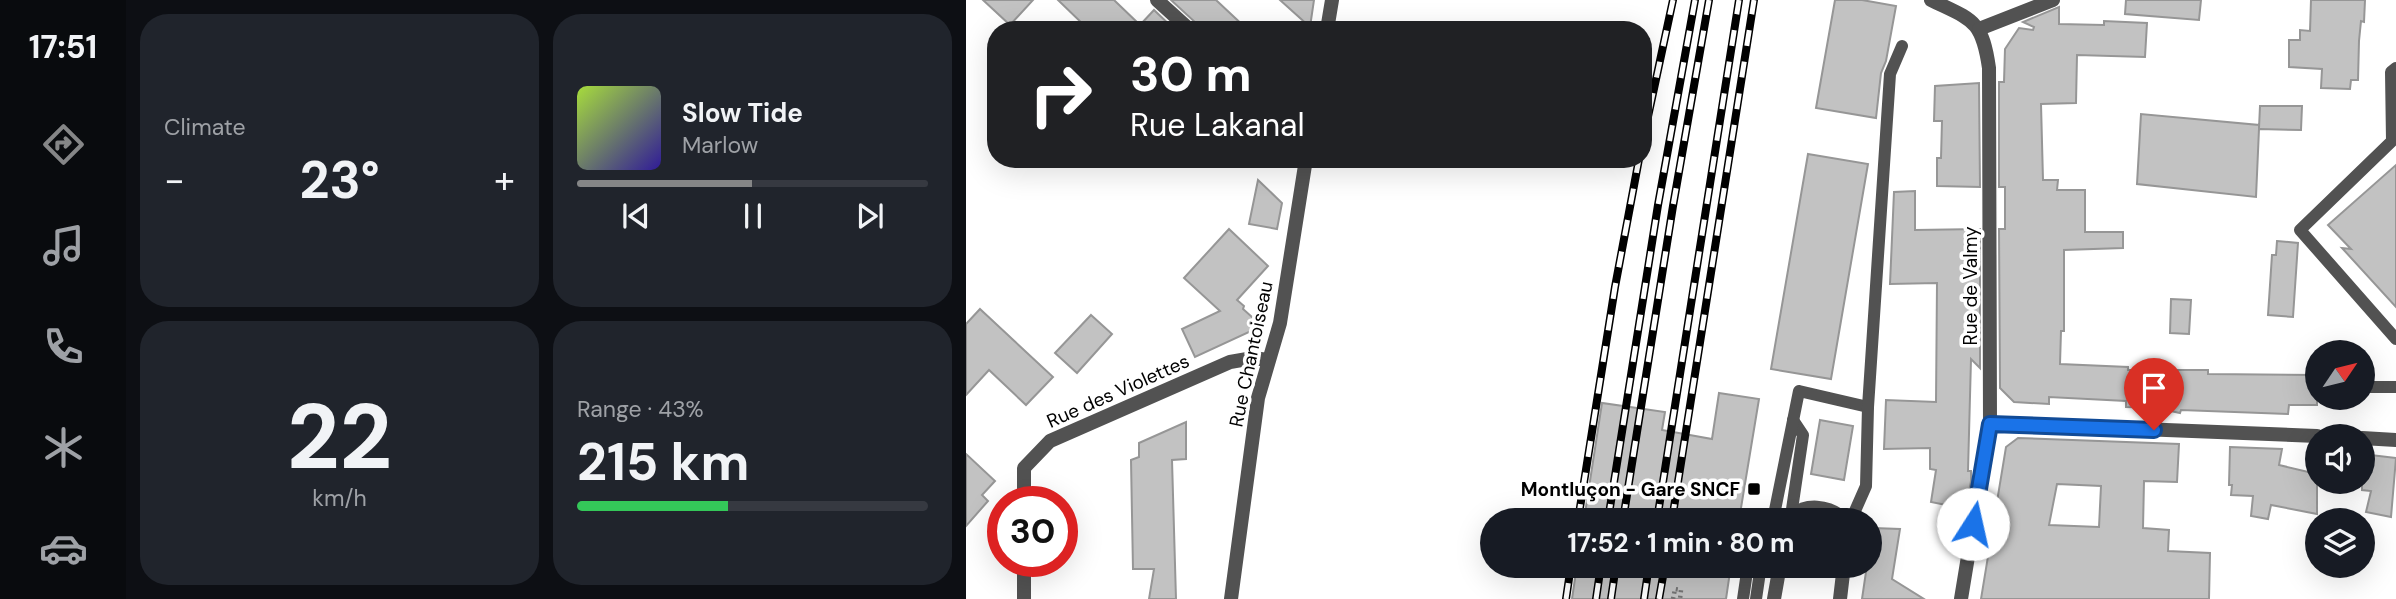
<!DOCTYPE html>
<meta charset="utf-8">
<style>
:root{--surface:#171b24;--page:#20242c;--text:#f1f3f6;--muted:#9ea1a6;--line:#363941;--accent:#858687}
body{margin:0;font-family:"DM Sans",sans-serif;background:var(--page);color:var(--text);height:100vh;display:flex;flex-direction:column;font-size:26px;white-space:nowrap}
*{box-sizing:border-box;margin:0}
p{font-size:23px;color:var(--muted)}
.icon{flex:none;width:38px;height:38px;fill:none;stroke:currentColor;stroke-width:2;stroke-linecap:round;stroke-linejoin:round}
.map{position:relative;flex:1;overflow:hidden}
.sheet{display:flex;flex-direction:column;gap:14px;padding:14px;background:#0d0f14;width:840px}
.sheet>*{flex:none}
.top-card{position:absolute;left:21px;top:21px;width:665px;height:147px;border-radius:28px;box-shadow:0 7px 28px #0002;background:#202124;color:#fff;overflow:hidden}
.needle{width:46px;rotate:55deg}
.fabs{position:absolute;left:1339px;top:340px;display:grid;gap:14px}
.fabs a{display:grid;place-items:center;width:70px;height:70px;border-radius:50%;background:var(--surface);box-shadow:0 7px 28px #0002;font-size:35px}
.speed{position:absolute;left:21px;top:486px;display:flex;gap:14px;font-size:35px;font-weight:700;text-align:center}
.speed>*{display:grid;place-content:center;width:91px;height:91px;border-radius:50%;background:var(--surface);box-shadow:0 7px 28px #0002;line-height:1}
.speed .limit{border:10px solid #d22;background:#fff;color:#111}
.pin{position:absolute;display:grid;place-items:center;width:60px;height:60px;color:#fff;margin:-72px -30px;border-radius:50% 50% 50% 0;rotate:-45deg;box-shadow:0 0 7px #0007}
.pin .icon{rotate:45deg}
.me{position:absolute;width:77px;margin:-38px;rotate:10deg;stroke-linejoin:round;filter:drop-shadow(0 0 5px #0008)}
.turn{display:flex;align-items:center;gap:24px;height:147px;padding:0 28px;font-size:32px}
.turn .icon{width:91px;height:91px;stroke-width:2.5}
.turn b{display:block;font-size:49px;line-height:60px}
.big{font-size:52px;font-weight:700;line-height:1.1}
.sheet .card{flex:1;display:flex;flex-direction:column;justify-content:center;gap:10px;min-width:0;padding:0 24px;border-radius:28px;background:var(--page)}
.sheet .dial{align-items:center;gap:0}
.dial b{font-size:91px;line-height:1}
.song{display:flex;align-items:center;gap:21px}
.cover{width:84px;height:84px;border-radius:10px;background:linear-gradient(135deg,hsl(80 70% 55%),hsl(250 70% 35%))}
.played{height:7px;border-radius:4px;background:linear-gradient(90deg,var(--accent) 50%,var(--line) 50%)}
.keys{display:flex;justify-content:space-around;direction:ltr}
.heat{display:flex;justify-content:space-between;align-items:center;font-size:38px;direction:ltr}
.charge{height:10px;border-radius:5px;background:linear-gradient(90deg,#34c759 43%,var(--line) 0)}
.sheet .tiles{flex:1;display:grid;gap:14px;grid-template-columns:repeat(2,1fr)}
.trip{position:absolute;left:514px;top:508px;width:402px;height:70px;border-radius:35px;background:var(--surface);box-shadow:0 7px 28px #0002;font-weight:700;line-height:70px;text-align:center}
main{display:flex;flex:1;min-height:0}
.dock{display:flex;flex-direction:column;width:126px;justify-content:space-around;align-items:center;background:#090b0e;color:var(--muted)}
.dock .icon{width:49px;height:49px}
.dock .selected{color:var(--accent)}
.dock b{font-size:32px;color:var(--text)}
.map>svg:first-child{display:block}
.building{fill:#c2c2c2;stroke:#969696;stroke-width:2;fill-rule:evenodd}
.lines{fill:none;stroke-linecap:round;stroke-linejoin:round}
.path{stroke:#747474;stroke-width:4.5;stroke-dasharray:2 3.5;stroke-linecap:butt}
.service{stroke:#525252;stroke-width:12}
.minor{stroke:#525252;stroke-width:14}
.rail-casing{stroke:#000;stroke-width:8}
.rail{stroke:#fff;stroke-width:5;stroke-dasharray:16;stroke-linecap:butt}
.route-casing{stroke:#114b97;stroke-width:18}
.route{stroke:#1a73e8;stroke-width:12}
.poi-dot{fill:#000;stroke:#fff;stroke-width:2.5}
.labels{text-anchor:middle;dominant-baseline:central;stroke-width:7;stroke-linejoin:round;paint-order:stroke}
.street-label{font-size:19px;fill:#000;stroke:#fff}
.poi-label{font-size:19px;font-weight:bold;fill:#000;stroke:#fff;text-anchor:end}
</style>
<main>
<nav class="dock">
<b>17:51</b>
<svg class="icon selected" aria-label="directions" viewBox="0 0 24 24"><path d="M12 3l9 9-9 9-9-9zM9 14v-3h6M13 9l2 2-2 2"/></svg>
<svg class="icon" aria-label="music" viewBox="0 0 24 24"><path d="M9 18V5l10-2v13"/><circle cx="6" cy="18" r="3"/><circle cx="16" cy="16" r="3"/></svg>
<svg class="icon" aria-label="phone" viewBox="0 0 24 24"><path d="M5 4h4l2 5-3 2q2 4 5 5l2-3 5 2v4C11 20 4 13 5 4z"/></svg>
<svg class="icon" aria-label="climate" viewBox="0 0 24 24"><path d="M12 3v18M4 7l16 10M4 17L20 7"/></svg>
<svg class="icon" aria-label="car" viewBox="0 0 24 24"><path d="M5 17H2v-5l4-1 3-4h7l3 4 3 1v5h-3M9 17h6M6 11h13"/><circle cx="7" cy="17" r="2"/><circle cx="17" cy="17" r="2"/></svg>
</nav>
<section class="sheet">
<div class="tiles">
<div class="card"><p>Climate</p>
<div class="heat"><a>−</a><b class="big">23°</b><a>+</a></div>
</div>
<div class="card">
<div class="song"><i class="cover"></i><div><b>Slow Tide</b><p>Marlow</p></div></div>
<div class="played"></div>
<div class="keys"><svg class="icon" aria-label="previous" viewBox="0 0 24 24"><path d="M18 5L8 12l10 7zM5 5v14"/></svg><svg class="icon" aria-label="pause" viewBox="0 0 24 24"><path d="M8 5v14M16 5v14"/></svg><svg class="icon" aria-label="next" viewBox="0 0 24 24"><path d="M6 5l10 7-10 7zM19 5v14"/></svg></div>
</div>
<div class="card dial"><b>22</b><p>km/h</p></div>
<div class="card"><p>Range · 43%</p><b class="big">215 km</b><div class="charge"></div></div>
</div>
</section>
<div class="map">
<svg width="1430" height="599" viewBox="0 0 1430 599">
<rect width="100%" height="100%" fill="#fff"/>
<!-- building -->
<g class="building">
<path d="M17,0h50l-23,25z"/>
<path d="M92,0h56l26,25 14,-15 21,20h-86z"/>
<path d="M205,0h45l32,30h-49l-3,-7z"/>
<path d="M314,0h34l-4,27z"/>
<path d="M869,0h27l34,6 -10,55 -5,12 -5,45 -60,-10z"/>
<path d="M1160,0h75l-2,20 -74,-6z"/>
<path d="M1345,0h54l-1,22 -3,-1 -2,20 -1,39h-7l-1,9 -29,-1 1,-19 -33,-2v-27h11v-10l10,1z"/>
<path d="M1093,7v17l45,1v-4l43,2 -2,34 -68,-2 -1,48 -35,1 2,76h15l-1,10h28v42h38v16l-59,2v81h-3l-1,33 68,3v3h80v4l109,1v30h-28l-1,9 -107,-4 -1,3 -23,-5 -31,-1v-6l-77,-4v7l-35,-2 -14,-14 -1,-159h6v-42h-6v-105h5l1,-33 14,-21 14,2 1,-3 -11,-5z"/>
<path d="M1013,83l1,104 -43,-1v-28h4l1,-37h-8l1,-35z"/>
<path d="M1294,106h42l-1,24 -42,-1 -3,68 -119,-13 4,-70 118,11v3z"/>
<path d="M842,154l60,10 -37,215 -60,-10z"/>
<path d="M1430,165v142l-54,-59 9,1 -23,-24z"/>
<path d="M292,180l24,23 -5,26 -28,-5z"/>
<path d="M949,191v39l65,-1v139l-9,-9 -3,112h3v10l-5,28 -35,-7 5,-32 -6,-1v-21l-46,1 2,-49 50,2 1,-119 -47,1 4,-92z"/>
<path d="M263,229l39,37 -31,34 7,6 -1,3 19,17 -67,31 -13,-28 38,-18 -36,-33z"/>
<path d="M1311,241l21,2 -5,74 -25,-2 4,-60h4z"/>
<path d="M1205,299l20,1 -2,34 -19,-1z"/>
<path d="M14,309l73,68 -27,28 -37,-35 -23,25v-71z"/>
<path d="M125,315l21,19 -35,39 -22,-20z"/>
<path d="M753,393l40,6 -20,121h-155l18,-117 63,9 -3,18 50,9z"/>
<path d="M854,420l33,6 -9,54 -33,-6z"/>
<path d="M220,422v37l-14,1 4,139h-27l5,-30h-21l-2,-109 8,-3v-14z"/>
<path d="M1052,438l161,6 -2,38 -33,-1 -1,47 26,2 -1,21 42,2 -1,46h-228l25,-152zM1091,484l44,2 -2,41 -50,-2z"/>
<path d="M1264,447l52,2 -3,16 38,9v40l-46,-9 -3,14 -17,-3 2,-20 -22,-1 1,-10h-3z"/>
<path d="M0,454l29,27 -13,14 6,6 -22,25z"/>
<path d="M1396,454l34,4 -5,59 -25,-5 5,-21 -9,-1z"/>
<path d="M907,528l27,1 -8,50 32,20h-62l5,-34h4z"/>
<path d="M611,565h154l-5,34h-154z"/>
</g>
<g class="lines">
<!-- path -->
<path class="path" d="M707,599l2,-10 6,1 -1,9"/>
<!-- service -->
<g class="service">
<path d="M1430,68l-5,4 1,69 -92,89 96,109"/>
<path d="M1396,387h34"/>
<path d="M825,516l12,-81 -10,-15"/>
<path d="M814,520l-6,-5 25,-124 69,16"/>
<path d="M885,520l15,-34 2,-79 22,-333 12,-28"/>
<path d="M777,599l5,-34"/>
<path d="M790,599l5,-34"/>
</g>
<!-- minor -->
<g class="minor">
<path d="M191,0l33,30"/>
<path d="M965,0c41,20 51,19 58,68l1,355 -29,176"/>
<path d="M1013,29l74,-29"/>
<path d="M361,30l5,-30"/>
<path d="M1024,423l327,13"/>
<path d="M1396,438l34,2"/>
<path d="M58,502v-34l26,-27 180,-79 23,-4 15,2"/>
<path d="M823,520c15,-19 41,-14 56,0"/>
<path d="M58,562v37"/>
<path d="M265,599l27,-201 22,-75 26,-164"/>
<path d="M808,599l6,-34"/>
<path d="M874,599l4,-34"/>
</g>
<!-- rail casing -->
<g class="rail-casing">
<g id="rail">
<path d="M677,140l30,-140"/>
<path d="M612,520l37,-233 24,-128"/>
<path d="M642,520l50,-315 37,-205"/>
<path d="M657,520l50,-314 36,-206"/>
<path d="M691,520l82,-520"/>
<path d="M706,520l82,-520"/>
<path d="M600,599l5,-34"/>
<path d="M630,599l5,-34"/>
<path d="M645,599l5,-34"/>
<path d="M678,599l5,-34"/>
<path d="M693,599l6,-34"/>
</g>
</g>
<!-- rail -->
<use href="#rail" class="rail"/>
</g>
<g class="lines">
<!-- route casing -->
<g class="route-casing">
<path id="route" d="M1007,524l17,-100 164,6"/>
</g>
<!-- route -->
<use href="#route" class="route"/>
</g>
<!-- markers -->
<rect class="poi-dot" x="781" y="482" width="14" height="14" rx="3.5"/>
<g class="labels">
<!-- street labels -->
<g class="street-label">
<text transform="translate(1004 286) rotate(-90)">Rue de Valmy</text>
<text transform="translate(285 354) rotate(-78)">Rue Chantoiseau</text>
<text transform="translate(152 391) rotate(-24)">Rue des Violettes</text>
</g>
<!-- poi labels -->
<g class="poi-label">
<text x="774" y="489">Montluçon - Gare SNCF</text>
</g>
</g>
</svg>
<div class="fabs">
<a><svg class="needle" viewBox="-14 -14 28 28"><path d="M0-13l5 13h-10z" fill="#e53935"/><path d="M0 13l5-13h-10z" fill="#9ea1a6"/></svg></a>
<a><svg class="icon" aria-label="sound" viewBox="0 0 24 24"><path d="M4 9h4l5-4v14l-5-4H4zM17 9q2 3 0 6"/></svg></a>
<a><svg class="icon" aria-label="layers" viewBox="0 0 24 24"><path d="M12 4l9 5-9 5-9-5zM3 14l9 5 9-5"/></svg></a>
</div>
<div class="speed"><div class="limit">30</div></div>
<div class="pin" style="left:1188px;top:430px;background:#d93025"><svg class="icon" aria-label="arrive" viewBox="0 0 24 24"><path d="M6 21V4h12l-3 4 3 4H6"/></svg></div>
<svg class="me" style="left:1007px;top:524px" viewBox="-20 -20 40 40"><circle r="19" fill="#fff"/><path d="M0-13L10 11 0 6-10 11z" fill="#1a73e8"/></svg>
<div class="trip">17:52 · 1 min · 80 m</div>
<div class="top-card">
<div class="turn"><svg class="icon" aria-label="right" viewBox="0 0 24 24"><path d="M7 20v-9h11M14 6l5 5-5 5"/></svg><div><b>30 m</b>Rue Lakanal</div></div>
</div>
</div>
</main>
